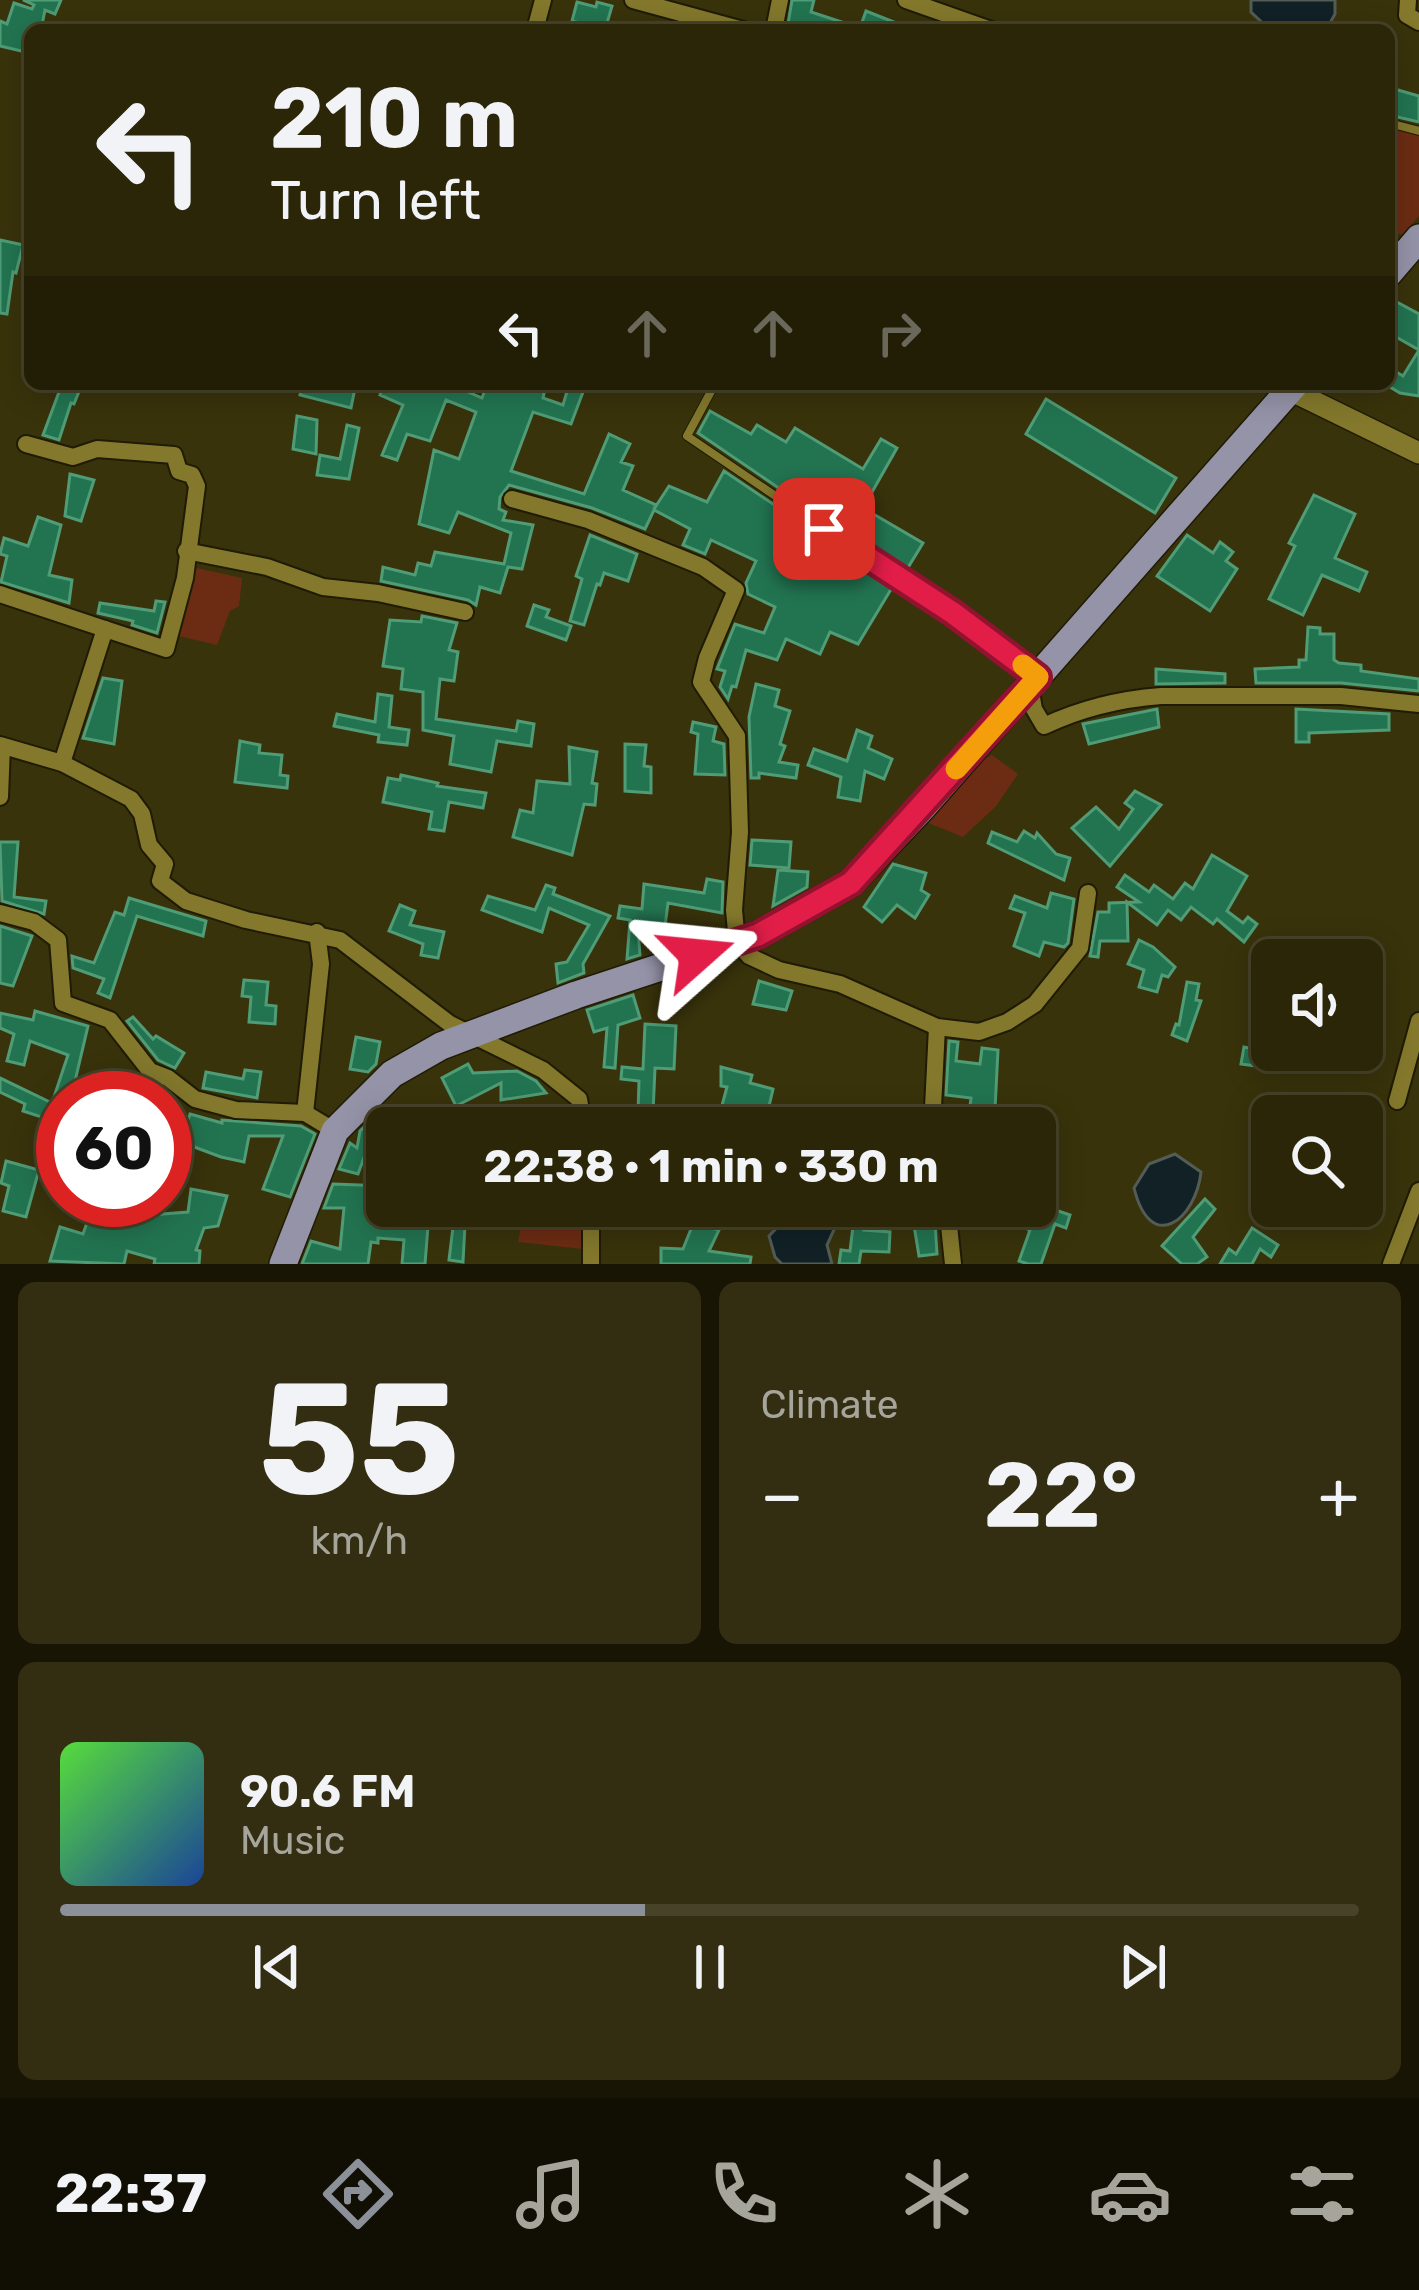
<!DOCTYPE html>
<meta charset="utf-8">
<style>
:root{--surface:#2b2608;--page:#332e12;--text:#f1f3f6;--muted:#a6a59c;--line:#474329;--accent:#8c9099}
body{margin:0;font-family:Rubik,sans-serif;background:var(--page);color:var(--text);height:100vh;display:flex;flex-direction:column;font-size:45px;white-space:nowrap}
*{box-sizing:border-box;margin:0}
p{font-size:39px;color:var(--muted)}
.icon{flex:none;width:66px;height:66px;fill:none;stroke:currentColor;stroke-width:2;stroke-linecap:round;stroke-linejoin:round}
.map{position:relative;height:1264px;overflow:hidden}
.side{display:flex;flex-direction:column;gap:18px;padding:18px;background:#181504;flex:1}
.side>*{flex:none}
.top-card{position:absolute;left:24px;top:24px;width:1371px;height:366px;border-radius:18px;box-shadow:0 6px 30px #0003,0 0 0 3px var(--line);background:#2b2608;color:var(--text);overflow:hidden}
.controls{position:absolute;left:1251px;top:939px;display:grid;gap:24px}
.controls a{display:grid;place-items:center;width:132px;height:132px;border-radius:18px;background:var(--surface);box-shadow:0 6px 30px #0003,0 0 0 3px var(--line);font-size:60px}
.speed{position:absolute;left:36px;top:1071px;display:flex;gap:24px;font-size:60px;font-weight:700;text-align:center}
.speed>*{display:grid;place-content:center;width:156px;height:156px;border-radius:50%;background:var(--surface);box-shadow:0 6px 30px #0003,0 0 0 3px var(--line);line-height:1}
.speed .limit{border:18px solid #d22;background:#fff;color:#111}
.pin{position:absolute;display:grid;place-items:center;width:102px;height:102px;color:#fff;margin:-51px;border-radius:24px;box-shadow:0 6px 18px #0006}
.me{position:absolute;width:132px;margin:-66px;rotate:72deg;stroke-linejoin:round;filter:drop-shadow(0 0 9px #0008)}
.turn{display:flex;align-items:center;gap:42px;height:252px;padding:0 48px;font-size:54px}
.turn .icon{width:156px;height:156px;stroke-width:2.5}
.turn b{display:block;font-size:84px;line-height:102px}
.lanes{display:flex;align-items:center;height:114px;padding:0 48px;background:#0003;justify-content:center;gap:60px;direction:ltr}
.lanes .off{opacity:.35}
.big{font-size:90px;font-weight:700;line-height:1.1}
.side .widget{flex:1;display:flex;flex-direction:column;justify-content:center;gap:18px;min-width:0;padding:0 42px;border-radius:18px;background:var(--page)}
.side .dial{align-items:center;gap:0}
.dial b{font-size:156px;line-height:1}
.song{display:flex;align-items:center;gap:36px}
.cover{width:144px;height:144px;border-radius:18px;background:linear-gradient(135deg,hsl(110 70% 55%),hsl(220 70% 35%))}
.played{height:12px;border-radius:6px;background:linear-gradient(90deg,var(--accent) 45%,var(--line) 45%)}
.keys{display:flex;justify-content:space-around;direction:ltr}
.heat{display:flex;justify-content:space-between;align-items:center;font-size:66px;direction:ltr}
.side .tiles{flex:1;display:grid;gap:18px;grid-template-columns:1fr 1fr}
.widget:last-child{grid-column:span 2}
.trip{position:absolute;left:366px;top:1107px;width:690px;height:120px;border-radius:18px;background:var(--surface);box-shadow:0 6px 30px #0003,0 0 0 3px var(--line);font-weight:700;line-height:120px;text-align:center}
.menu{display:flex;height:192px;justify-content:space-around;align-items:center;background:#110f03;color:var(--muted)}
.menu .icon{width:84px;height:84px}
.menu .on{color:var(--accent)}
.menu b{font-size:54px;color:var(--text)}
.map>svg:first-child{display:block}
.green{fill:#6c2c13}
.water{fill:#112126;stroke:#535c55;stroke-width:3}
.building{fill:#227451;stroke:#4f9c76;stroke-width:3}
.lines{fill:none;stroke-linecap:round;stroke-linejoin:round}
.service-casing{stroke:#1f1b04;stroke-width:10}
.minor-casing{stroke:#1f1b04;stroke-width:20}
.tertiary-casing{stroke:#1f1b04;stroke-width:24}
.primary-casing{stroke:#1f1b04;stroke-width:30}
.service{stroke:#83782c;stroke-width:8}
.minor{stroke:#83782c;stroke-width:16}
.tertiary{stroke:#83782c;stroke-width:21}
.primary{stroke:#9593a8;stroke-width:27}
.route-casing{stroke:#92132f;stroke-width:30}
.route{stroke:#e11d48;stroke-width:21}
.slow{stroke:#f59e0b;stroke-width:21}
</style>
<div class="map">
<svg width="1419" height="1264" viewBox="0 0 1419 1264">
<rect width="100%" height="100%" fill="#39330b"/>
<!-- green -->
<g class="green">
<path d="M1389,127l30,9v80l-17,19 -13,-6z"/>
<path d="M192,567l50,11 -3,28 -9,5 -13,34 -38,-9 2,-28z"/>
<path d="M992,755l26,19 -22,32 -33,31 -37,-15 32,-47z"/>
<path d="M525,1206h59l-1,43 -65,-7z"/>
</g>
<!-- water -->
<g class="water">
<path d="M1251,0h84v14l-9,16h-56l-19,-18z"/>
<path d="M1175,1154l26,18c-5,47 -50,84 -67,16l15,-24z"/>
<path d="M797,1207l42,12 -12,26 5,19h-50l-7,-7 -6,-21z"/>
</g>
<!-- building -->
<g class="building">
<path d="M23,0h38l-6,14 -10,-4 -4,20h-11v23l-30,-7v-25l7,3 7,-21 18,6 2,-4z"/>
<path d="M792,0h22l-3,12 49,16 6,-17 48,19h-127z"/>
<path d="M577,2l19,5 1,-5 15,4 -7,24h-15l1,-4 -19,-5z"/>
<path d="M1391,88l28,8v26l-30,-7z"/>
<path d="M0,240l23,5 -7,28 -3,-1 -6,42 -7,-1z"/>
<path d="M1395,301l24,13v36l-30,-17v-22z"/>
<path d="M1419,350v46l-19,-3 -15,-9h4l4,-14 10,6z"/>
<path d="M62,384l18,5 -6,15 -3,-1 -12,37 -16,-5z"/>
<path d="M303,384l52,4 -4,20 -51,-13z"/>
<path d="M384,384h66l32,14 5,-14h59l-3,14 20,7 5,-17 15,4 -12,32 -38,-12 -22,59 73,23 25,-60 21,10 -9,18 12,4 -10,24 33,15 -2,4 15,-23 38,16 17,-31 92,62v6l24,16 2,-4 51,35 -35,58 -28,-12 -10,22 -34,-15 -9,21 -31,-10 -10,37 -4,-1 -4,13 -8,-12 5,-16 -8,-2 18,-45 29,9 11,-26 -27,-13 -2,-11 10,-22 -45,-21 -6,14 -22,-9 7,-16 -36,-19 -9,19 -53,-21 -83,-23 -9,12 -1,12 7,3 -3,8 30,5 -11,44 -14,-2 -8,26 -20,-6 -4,18 -8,-5 -87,-19 2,-14 32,8 3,-12 13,3 4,-14 69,12 7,-31 -53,-21 -9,21 -30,-9 15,-74 25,9 17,-47 -30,-12 -16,41 -23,-7 -10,26 -15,-5 21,-50 -23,-10z"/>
<path d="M1046,399l130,79 -21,35 -129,-79z"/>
<path d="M710,411l41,23 6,-9 29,17 9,-14 68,41 18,-30 16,9 -34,60 60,35 -19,31 -54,-37 4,-6 -27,-17 -3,5 -126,-86z"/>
<path d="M297,416l20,4 -1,34 -23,-5z"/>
<path d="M347,425l12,3 -10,51 -32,-4 3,-20 20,4z"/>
<path d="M70,474l24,6 -13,41 -16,-5z"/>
<path d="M1314,495l41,19 -20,44 32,14 -8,19 -37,-16 -19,40 -34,-16 26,-53 -6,-3z"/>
<path d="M38,517l23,8 -12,50 23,5 -3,23 -68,-21 6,-26 -7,-2 4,-16 24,8z"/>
<path d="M590,535l47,19 -9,27 -24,-8 -4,12 -3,-1 -13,41 -14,-4 12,-42 -6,-3z"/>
<path d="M1187,535l26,18 7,-11 13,10 -7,9 11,8 -27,42 -53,-35z"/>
<path d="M156,601l9,1 -8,31 -25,-8 1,-4 -35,-8 2,-10 54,8z"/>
<path d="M534,605l15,5 -3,7 25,9 -5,14 -39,-14z"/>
<path d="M422,616l35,7 -8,27 9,2 -4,29 -14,-2 -4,40 80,12 2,-10 16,3 -3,22 -34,-5 -6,31 -41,-8 4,-28 -31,-6v-38l-22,-3 2,-20 -20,-3 7,-46 31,2z"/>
<path d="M1308,627l12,1v6h14v26l5,3 22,2v6l58,8v12l-78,-8h-85l-1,-14 44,-2v-7h7z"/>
<path d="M1156,669l69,5v9l-69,1z"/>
<path d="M103,678l19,3 -8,63 -31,-6z"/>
<path d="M756,684l23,6 -4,16 15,5 -10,33 5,2 -6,16 19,3 -2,13 -37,-5v5h-8l-2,-61z"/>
<path d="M378,694l14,2 -3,31 20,3 -2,15 -29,-3 1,-7 -45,-9 3,-12 38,8z"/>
<path d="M1157,709l2,18 -70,17 -6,-20z"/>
<path d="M1296,709l93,5v16l-80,3v9h-13z"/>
<path d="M693,722l23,5 -3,14 11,3 1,31 -30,-1 3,-40 -7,-2z"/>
<path d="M857,730l15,6 -4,12 24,11 -8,20 -19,-8 -5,30 -22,-4 3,-20 -33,-12 6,-16 33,12z"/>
<path d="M240,741l20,4 -1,8 23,2 -2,20 8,1 -1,12 -52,-6z"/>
<path d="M625,744l21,1 -2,21 7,1v26l-26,-2z"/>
<path d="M569,747l28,5 -5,31 5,1 -2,21 -11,-1 -12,51 -59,-18 7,-27 13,3 4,-32 33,3z"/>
<path d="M401,775l37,8 -1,3 49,7 -3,15 -34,-6 -5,29 -15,-2 3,-17 -49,-10 5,-24 12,2z"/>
<path d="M1135,791l26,14 -51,61 -38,-38 24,-21 23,22 14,-20 -8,-6z"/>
<path d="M1024,831l11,7 2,-5 19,21 14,4 -6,22 -76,-37 4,-11 25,10z"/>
<path d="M752,840l39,2 -2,26 -39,-3z"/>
<path d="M0,842h18l-4,55 32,4 -2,13 -42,-13z"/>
<path d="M1212,855l35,21 -20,35 16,12 5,-6 9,7 -13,18 -27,-23 -4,5 -22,-17 -10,13 -13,-10 -11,15 -30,-23 1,39h-28l-2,16 -8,-1 8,-44h11v-9l30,-1 -22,-15 8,-12 24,17 5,-7 19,14 12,-16 8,6z"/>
<path d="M893,864l33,9 -5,17 8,5 -14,23 -18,-13 -15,17 -18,-15z"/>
<path d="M778,870l30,2 -1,15 -34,19z"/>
<path d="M707,879l16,3 -1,31 -54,-10 -4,31 -26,-3 2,24 -13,4 3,-39 -12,-2 2,-12 22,3 2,-25 60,9z"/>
<path d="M546,885l9,3 -2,6 57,22 -27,48 1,9 -26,10 -2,-19 11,-2 22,-37 -40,-17 -7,24 -60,-22 6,-14 47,14z"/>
<path d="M1051,893l23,6 -6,44 -4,4 -20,-5 -5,14 -25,-10 11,-33 -15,-5 5,-12 32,12z"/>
<path d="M129,898l77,23 -3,15 -66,-20 -27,82 -12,-5 6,-14 -31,-11 -1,-12 22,7 21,-51 9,3z"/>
<path d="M400,905l15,6 -5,14 34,7 -6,26 -17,-3 2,-11 -34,-13z"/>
<path d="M0,926l32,10 -19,50 -13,-3z"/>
<path d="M1139,940l14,7 22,20 -7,10 -6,-2 -5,17 -18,-5 5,-17 -16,-6z"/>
<path d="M244,980l24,2 -2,23 10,1 -1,18 -26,-2 2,-25 -9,-1z"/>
<path d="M759,981l33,10 -6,19 -33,-6z"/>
<path d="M1187,982l12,2 -3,16 5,1 -14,40 -15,-6 4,-11 3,1z"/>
<path d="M633,995l7,23 -22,7 -3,43 -11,-1 3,-39 -13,4 -7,-22z"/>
<path d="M35,1011l53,15 -17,72h-8v26l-40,-13 2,-7 -25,-12v-14l52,25 16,-48 -38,-14 -6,24 -17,-4 7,-27 -14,-6v-15l33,7z"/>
<path d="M133,1017l20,22 3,-3 28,17 -9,15 -17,-8 -31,-39z"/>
<path d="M645,1024l31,2 -2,43 -19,-1 -2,45h-15l1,-32 -18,-2 1,-12 21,2z"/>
<path d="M1267,1028h5v22h10l-4,19 -37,-5 3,-17 18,4z"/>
<path d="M356,1037l24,5 -4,22 -8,8 -18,-3z"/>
<path d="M949,1041l9,1 -2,19 24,3 2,-16 16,2 -3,59 -25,-3 1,-8 -25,-3z"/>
<path d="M468,1064l5,9 44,-2 19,10 10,12 -45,7v-17l-45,23 -14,-28z"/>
<path d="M721,1067l31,8 -2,8 23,6 -9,39h-21l3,-12 -25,-7 6,-22 -6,-1z"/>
<path d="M245,1070l16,2 -4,26 -54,-10 3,-16 37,7z"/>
<path d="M379,1113l10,2 -2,33 -18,-4 -11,30 -19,-5 11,-26 7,5 3,-17z"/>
<path d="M190,1114l32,9v-3l79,6 14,8 -25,63 -27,-8 20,-53h-34l-5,26 -23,-5 -40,-15z"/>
<path d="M6,1161l33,9 -13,47 -23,-6 6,-25 -8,-3z"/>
<path d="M333,1184l53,2 -1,36 43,4 -3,38h-23l2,-24 -26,-2v5l-7,-1 -3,22h-66l9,-23 29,8 4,-41h-20z"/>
<path d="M191,1189l36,7 -9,30 -14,2 -8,22 4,1 -1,13h-45l1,-5 -28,-8 -3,13 -74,-3 10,-34 23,7 12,-34h69l-2,14 26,-2z"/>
<path d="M1205,1199l10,10 -22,28 14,20 -10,7h-15l-20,-18z"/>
<path d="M1038,1204l32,11 -4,13 -11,-4 -14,40h-13l-9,-3 11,-31 -30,-12 5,-12 28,12z"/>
<path d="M421,1206h45l-3,56 -14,-2 4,-33 -33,-3z"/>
<path d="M934,1206l3,48 -18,2 -8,-49z"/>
<path d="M854,1218l11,2 -1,10 26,2 -1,20 -28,-1 -2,13h-20l2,-14 9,1z"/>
<path d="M693,1224l26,6 -10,21 42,6 -1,7h-89v-16l22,1z"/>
<path d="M1252,1228l26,17 -7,12 -11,-8 -8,15h-32l9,-15 7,5z"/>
</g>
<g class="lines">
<!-- service casing -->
<g class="service-casing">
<g id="service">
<path d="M1389,123l30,8"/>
<path d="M715,384l-28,52 218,148 48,29 79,59"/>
</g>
</g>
<!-- minor casing -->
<g class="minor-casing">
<g id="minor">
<path d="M633,0l110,30"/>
<path d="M906,0l85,30"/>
<path d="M1408,0l-1,15 12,7"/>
<path d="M535,30l8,-30"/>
<path d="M774,30l6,-30"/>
<path d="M26,444l47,13 24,-8 77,6 5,16 13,4 5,11 -12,92 -19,71 -61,-20 -43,134"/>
<path d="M512,499l76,21 115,47 33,23 -29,68 -6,24 36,54 3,96 -6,78 3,32 12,14 30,14 61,14 97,43 42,5 28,-10 28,-18 45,-56 8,-55"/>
<path d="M186,551l81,16 56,20 55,6 87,19"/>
<path d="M0,594l105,35"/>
<path d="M1030,686l4,23 10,17c36,-17 77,-27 117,-30h180l78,8"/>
<path d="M0,745l62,18 69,36 11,15 7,31 16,19 -5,17 26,20 60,19 94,20 110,84 93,46 36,29 5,29"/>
<path d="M0,797l2,-51"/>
<path d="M0,913l34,9 24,18 5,63 47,17 40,51 18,7 27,21 41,11 69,3 30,18"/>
<path d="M1397,1101l22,-80"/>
<path d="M305,1113l16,-149 -4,-32"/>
<path d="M932,1128l5,-101"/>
<path d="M947,1206l6,58"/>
<path d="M591,1264v-58"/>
<path d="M1391,1264l28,-73"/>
</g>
</g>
<!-- tertiary casing -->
<g class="tertiary-casing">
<path id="tertiary" d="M1290,390l129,63"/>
</g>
<!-- primary casing -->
<g class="primary-casing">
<g id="primary">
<path d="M1389,273l30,-35"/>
<path d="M283,1264l52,-133 57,-57 49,-28 135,-51 182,-60 93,-52 71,-75 373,-424"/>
</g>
</g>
<!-- service -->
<use href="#service" class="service"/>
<!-- minor -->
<use href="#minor" class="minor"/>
<!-- tertiary -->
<use href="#tertiary" class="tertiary"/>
<!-- primary -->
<use href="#primary" class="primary"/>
</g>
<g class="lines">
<!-- route casing -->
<g class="route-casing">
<path id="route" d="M697,955l61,-20 93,-52 187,-206 -85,-64 -129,-84"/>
</g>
<!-- route -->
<use href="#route" class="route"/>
<!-- slow -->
<path class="slow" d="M956,769l82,-92 -15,-12"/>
</g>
</svg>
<div class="controls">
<a><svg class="icon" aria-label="sound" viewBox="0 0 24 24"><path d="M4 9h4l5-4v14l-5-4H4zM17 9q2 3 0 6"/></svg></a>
<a><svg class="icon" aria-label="search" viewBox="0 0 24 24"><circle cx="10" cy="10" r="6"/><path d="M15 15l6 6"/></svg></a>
</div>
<div class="speed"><div class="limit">60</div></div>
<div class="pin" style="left:824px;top:529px;background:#d93025"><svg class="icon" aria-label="arrive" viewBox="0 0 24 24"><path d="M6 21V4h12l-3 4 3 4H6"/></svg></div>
<svg class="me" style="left:697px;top:955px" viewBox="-20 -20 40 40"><path d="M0-17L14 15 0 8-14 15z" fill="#e11d48" stroke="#fff" stroke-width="4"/></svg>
<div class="trip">22:38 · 1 min · 330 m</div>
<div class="top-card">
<div class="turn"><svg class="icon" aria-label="left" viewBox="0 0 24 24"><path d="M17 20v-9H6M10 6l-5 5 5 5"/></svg><div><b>210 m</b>Turn left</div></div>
<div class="lanes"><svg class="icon" aria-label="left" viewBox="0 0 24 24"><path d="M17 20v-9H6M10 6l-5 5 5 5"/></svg><svg class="icon off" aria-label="ahead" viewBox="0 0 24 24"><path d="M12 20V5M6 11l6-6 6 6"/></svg><svg class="icon off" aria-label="ahead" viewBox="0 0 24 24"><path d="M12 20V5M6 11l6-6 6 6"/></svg><svg class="icon off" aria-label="right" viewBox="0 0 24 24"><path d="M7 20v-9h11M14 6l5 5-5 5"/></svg></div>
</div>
</div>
<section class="side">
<div class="tiles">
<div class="widget dial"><b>55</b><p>km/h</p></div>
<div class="widget"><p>Climate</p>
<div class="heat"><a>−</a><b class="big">22°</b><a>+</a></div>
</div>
<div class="widget">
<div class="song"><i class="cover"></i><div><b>90.6 FM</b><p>Music</p></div></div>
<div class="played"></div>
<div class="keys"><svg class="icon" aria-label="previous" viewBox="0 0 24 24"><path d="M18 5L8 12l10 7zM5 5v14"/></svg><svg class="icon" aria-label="pause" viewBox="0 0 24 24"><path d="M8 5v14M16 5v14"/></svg><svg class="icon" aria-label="next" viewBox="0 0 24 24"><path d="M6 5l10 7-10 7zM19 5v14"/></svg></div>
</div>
</div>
</section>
<nav class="menu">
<b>22:37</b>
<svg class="icon on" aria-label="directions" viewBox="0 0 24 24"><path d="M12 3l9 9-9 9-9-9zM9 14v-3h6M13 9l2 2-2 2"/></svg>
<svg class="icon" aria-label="music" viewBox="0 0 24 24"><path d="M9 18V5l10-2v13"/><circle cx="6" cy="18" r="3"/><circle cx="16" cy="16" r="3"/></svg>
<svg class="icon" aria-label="phone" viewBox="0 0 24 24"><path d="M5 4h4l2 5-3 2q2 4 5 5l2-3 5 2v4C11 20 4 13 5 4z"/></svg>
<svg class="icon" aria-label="climate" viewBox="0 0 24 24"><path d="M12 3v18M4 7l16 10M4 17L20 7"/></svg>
<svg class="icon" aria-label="car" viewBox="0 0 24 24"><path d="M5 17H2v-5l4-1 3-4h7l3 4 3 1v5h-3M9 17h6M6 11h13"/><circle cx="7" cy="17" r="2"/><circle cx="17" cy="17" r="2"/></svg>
<svg class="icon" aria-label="filters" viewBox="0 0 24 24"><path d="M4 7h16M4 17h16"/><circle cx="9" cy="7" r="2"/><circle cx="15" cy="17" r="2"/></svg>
</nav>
